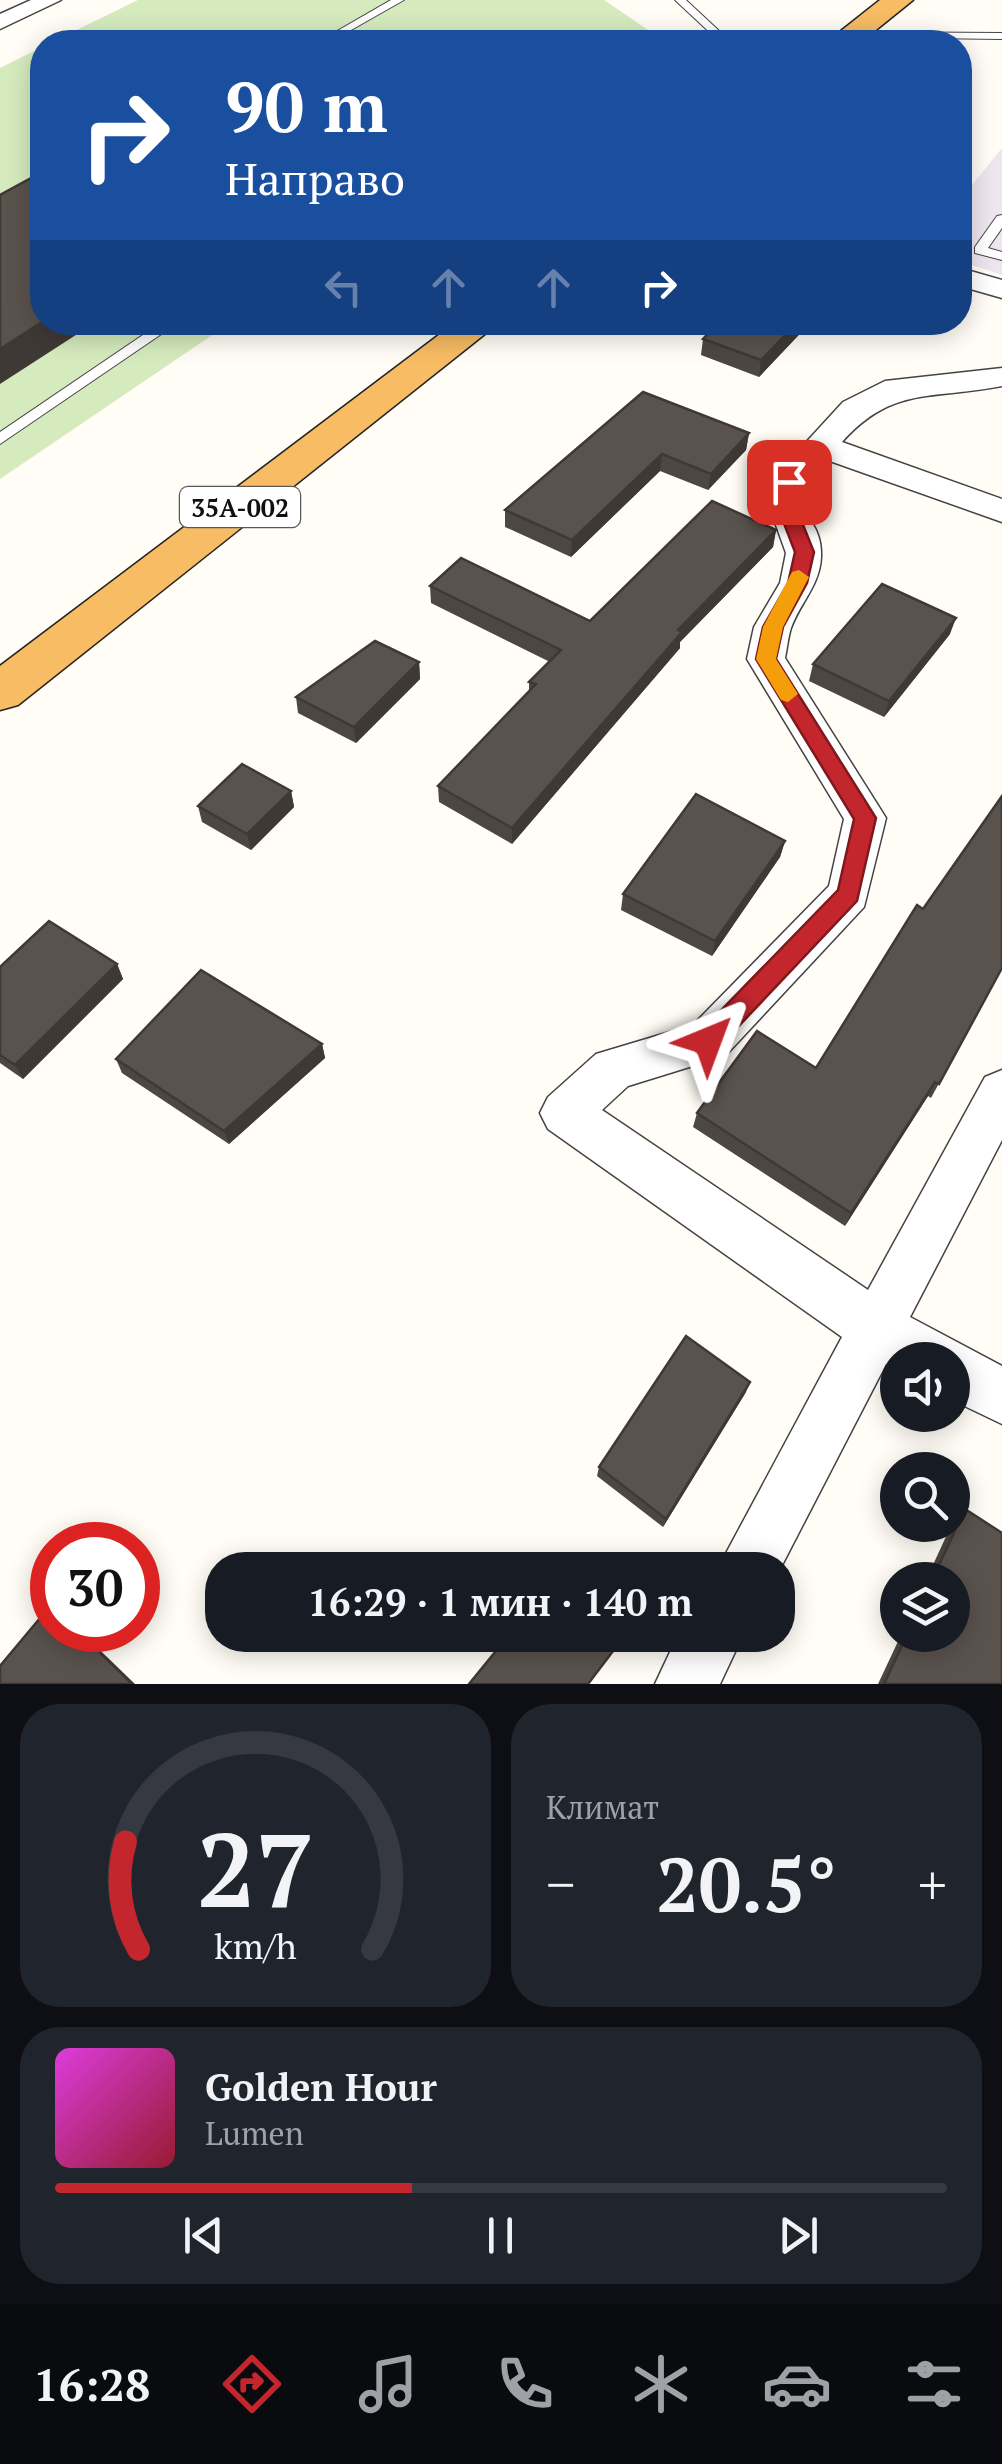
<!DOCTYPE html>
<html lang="ru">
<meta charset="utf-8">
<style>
:root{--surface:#171b24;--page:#20242c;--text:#f1f3f6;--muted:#9ea1a6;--line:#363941;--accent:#c4262e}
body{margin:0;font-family:"PT Serif",serif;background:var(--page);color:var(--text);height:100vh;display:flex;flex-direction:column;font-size:38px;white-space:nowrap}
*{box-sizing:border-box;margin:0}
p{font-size:32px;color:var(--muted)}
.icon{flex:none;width:55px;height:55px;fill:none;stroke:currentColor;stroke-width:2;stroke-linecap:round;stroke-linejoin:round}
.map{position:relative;height:1684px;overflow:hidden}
.details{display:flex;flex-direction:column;gap:20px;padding:20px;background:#0d0f14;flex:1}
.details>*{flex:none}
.hud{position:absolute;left:30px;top:30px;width:942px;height:305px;border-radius:40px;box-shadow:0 5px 25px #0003;background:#1a4fa0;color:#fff;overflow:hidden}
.buttons{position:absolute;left:880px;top:1342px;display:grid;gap:20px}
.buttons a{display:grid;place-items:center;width:90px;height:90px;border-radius:50%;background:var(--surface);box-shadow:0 5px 25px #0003;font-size:50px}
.speed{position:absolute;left:30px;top:1522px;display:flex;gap:20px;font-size:50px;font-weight:700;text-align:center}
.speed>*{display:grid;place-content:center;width:130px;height:130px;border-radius:50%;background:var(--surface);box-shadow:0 5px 25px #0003;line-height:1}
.speed .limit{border:15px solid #d22;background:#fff;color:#111}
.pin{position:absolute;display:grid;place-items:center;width:85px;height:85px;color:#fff;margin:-42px;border-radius:20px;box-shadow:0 5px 15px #0006}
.me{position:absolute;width:110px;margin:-55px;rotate:44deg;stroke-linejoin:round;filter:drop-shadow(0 0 8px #0008)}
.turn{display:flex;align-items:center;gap:35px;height:210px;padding:0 30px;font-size:45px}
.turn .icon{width:130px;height:130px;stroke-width:2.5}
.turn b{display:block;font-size:70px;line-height:85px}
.lanes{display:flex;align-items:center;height:95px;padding:0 30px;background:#0003;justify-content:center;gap:50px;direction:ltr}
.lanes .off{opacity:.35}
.big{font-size:75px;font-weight:700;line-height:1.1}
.details .widget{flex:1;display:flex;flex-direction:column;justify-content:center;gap:15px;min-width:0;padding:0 35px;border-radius:40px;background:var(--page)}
.details .dial{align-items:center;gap:0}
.dial svg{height:260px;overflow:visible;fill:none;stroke:var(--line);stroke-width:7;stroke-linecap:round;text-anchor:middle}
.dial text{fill:var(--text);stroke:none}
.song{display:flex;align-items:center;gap:30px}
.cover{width:120px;height:120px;border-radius:15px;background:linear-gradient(135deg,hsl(300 70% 55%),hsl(350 70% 35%))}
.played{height:10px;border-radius:5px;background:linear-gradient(90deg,var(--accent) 40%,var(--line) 40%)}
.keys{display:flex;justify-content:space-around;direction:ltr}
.heat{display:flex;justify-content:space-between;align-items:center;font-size:55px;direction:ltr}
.details .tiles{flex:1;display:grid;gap:20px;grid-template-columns:1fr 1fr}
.widget:last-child{grid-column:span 2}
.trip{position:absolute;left:205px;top:1552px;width:590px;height:100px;border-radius:40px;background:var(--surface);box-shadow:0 5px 25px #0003;font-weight:700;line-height:100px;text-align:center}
.menu{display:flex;height:160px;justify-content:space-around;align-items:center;background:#090b0e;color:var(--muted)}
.menu .icon{width:70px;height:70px}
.menu .selected{color:var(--accent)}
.menu b{font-size:45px;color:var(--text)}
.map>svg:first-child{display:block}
.industrial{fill:#eee6ef}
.green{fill:#d5ebbd}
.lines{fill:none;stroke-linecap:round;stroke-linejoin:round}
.service-casing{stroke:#444;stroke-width:2}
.minor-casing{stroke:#444;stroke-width:3}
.trunk-casing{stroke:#222;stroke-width:3}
.service{fill:#fff;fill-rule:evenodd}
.minor{fill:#fff;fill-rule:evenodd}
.trunk{fill:#f7bc64;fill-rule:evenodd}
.wall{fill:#4d4742}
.shaded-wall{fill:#3f3936}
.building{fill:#5a524d;stroke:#3f3936;stroke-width:2.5}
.route{fill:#c4262e;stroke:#7f191e;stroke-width:2.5}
.slow{fill:#f59e0b}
.labels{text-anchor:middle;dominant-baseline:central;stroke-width:10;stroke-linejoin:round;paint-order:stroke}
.shield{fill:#fff;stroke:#585858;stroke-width:2.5}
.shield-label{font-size:25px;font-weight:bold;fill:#111}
</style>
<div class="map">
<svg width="1002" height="1684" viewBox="0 0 1002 1684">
<rect width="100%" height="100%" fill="#fffdf5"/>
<!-- industrial -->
<path class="industrial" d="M1002,148v127l-42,-14v-61z"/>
<!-- green -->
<g class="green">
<path d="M138,0h466l50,34 -13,8h-589z"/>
<path d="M42,47v275l188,1 -230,156v-411z"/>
</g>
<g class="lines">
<!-- service casing -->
<g class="service-casing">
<g id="service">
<path d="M391,0h13l-74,42h-12z"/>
<path d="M675,0h11l45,42h-11z"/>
<path d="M851,32l151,1v6l-155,-2v-4z"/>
<path d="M1002,215v13l-14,20 14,4v8l-27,-7v-6l22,-31z"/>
<path d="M162,322h17l-179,122v-12z"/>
</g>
</g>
<!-- minor casing -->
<g class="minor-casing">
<g id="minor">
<path d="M31,0h30l-61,29v-15z"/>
<path d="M960,268l42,12v18l-42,-12z"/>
<path d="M1002,368v18c-69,14 -109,-1 -160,56l160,57v23l-175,-62c-52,59 -4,47 -6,97 -1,28 -21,46 -30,71 -3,9 -4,21 -6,30l101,160 -22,89 -139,149 -97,30 -26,24 266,180 117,-213 17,-7v70l-92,177 92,49v58l-50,-24v-40h-54v10l-12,-6 -108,209 -61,-3 125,-233 -294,-208 -8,-16 8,-16 48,-43 97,-29 136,-139 15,-67 -97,-160 7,-32 26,-44 6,-30 -19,-53 10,-26 66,-72 42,-21z"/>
<path d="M678,1635h65l-23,49h-65z"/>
</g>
</g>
<!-- trunk casing -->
<g class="trunk-casing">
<g id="trunk">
<path d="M880,0h33l-52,42h-34z"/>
<path d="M456,322h44l-482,383 -18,5v-44z"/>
</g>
</g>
<!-- service -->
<use href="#service" class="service"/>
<!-- minor -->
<use href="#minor" class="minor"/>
<!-- trunk -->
<use href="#trunk" class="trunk"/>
</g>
<!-- wall -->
<g class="wall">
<path d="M811,322l-52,55 -58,-22 2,-16z"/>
<path d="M643,392l106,41 -3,17 -38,40 -48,-19 -89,86 -66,-30v-17z"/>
<path d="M776,530l-3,17 -93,95v6l-168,196 -73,-42 -1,-16 91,-95v-9l21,-20 -119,-59 -1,-17 160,35z"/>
<path d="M950,634l-66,83 -75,-36 4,-17z"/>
<path d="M419,662l1,17 -64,64 -58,-30 -2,-16z"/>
<path d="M291,791l3,16 -43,43 -49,-28 -4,-16z"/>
<path d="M785,841l-5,16 -68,99 -91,-46 2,-16z"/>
<path d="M923,909l79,59 -71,130 -3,-2 -83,130 -152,-99 4,-14 119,-45z"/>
<path d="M117,964l6,15 -100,100 -23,-16v-96z"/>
<path d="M322,1044l3,14 -96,86 -107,-71 -6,-14z"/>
<path d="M746,1392l-83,135 -66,-51 2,-9z"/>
<path d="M965,1509l37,175h-124l23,-49h51v-55h-26l29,-63z"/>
</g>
<!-- shaded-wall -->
<g class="shaded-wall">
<path d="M42,322h54l-96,62v-35z"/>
<path d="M798,322h13l-52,55 2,-17z"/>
<path d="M749,433l-3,17 -38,40 3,-16z"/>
<path d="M662,454l-2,17 -89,86 1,-17z"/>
<path d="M776,530l-3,17 -93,95v6l-168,196v-16l166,-198z"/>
<path d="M956,618l-6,16 -66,83 5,-16z"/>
<path d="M419,662l1,17 -64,64 -2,-16z"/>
<path d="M291,791l3,16 -43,43 -4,-16z"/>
<path d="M785,841l-5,16 -68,99 3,-15z"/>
<path d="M117,964l6,15 -100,100 -8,-14z"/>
<path d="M322,1044l3,14 -96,86 -5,-13z"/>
<path d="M935,1082l-7,14 -83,130 6,-13z"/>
<path d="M750,1382l-4,10 -83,135 3,-8z"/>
<path d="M77,1630h2l56,54h-3z"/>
</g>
<!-- building -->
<g class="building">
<path d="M42,172v150l-42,27v-154z"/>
<path d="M719,322h79l-37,38 -58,-21z"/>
<path d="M643,392l106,41 -38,41 -49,-20 -90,86 -67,-30z"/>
<path d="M712,501l64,29 -98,100 4,2 -170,196 -74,-42 98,-102 -7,-2 32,-32 -131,-64 31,-28 129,63z"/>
<path d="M882,584l74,34 -67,83 -76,-37z"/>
<path d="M375,641l44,21 -65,65 -58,-30z"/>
<path d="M242,764l49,27 -44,43 -49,-28z"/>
<path d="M696,794l89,47 -70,100 -92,-47z"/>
<path d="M1002,796v172l-63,116 -4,-2 -84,131 -154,-100 60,-82 59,37 101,-163 6,4z"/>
<path d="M49,921l68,43 -102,101 -15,-10v-88z"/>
<path d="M201,970l121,74 -98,87 -108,-72z"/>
<path d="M686,1336l64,46 -84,137 -67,-52z"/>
<path d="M965,1509l37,24v151h-118l23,-49h45v-55h-20z"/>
<path d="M51,1605l1,2v23h25l55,54h-132v-18z"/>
<path d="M509,1635h88l16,16 -25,33h-119z"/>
</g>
<!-- route -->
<path class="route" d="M783,478l15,4 -5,18 21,52 -7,31 -24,44 -7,32 100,159 -19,83 -140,148h-18l-4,-8 4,-8 139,-143 16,-71 -98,-160 7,-32 25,-44 7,-31 -20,-52z"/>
<!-- slow -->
<path class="slow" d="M799,570l10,7 -26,50 -7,32 22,35 -10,8 -7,-2 -25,-41 7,-32 29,-55z"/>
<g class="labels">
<!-- shield labels -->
<rect class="shield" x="180" y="487" width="120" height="40" rx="8"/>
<g class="shield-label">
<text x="240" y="507">35А-002</text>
</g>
</g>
</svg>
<div class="buttons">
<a><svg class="icon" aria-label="sound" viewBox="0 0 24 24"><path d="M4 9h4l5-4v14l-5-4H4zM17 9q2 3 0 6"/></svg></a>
<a><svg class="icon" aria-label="search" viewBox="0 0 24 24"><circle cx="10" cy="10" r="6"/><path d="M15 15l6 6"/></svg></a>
<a><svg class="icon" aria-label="layers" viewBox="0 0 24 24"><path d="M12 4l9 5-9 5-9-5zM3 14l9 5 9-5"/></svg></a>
</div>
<div class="speed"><div class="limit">30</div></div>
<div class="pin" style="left:789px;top:482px;background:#d93025"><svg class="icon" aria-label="arrive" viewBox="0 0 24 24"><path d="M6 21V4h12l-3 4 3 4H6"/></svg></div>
<svg class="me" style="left:708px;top:1041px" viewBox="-20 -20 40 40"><path d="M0-17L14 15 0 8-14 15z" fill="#c4262e" stroke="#fff" stroke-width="4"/></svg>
<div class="trip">16:29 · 1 мин · 140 m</div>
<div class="hud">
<div class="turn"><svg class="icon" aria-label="right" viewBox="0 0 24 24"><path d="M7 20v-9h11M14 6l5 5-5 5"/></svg><div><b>90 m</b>Направо</div></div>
<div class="lanes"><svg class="icon off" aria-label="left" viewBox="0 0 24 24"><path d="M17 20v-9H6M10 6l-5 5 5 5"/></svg><svg class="icon off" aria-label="ahead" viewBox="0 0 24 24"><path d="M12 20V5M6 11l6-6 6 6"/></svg><svg class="icon off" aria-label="ahead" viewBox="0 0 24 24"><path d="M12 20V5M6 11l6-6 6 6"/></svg><svg class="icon" aria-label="right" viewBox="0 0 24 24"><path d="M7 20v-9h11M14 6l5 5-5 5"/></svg></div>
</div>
</div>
<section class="details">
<div class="tiles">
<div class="widget dial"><svg viewBox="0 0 100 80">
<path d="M14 69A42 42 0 1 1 86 69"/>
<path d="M14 69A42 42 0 0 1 10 36" stroke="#c4262e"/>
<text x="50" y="56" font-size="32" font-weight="700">27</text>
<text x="50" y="72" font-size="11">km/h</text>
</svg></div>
<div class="widget"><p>Климат</p>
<div class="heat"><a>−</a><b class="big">20.5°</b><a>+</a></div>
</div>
<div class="widget">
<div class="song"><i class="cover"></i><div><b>Golden Hour</b><p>Lumen</p></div></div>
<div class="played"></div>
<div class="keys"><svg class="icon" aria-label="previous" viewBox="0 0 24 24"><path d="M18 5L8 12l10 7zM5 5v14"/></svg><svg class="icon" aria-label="pause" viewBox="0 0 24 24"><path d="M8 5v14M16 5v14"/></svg><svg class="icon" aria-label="next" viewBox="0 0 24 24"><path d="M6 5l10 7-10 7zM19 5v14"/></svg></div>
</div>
</div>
</section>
<nav class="menu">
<b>16:28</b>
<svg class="icon selected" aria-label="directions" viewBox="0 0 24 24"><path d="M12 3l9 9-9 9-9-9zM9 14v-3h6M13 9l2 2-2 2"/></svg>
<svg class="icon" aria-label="music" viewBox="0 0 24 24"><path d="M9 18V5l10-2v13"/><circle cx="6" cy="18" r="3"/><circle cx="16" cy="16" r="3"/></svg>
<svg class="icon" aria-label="phone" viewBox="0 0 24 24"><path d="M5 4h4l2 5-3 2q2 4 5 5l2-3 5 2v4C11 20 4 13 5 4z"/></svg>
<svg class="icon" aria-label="climate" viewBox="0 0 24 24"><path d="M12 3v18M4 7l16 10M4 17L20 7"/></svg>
<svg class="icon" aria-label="car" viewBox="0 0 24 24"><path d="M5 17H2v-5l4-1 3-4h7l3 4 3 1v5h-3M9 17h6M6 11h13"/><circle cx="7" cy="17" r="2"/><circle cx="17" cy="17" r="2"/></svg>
<svg class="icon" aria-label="filters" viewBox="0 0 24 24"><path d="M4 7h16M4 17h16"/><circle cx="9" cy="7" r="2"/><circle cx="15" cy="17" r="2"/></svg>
</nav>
